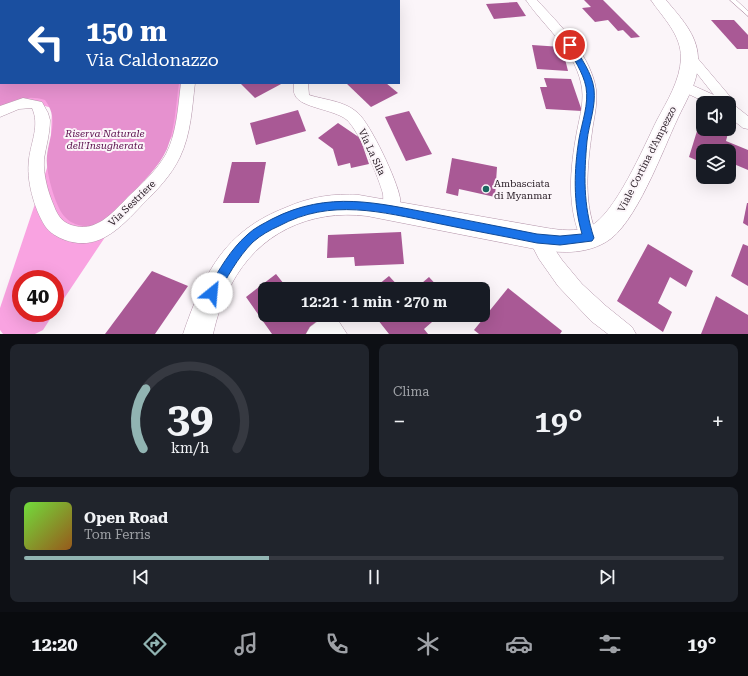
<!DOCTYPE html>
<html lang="it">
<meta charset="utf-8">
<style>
:root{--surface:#171b24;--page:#20242c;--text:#f1f3f6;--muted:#9ea1a6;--line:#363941;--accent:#91b4b2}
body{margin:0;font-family:"Roboto Serif",serif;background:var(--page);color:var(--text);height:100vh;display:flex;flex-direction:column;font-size:15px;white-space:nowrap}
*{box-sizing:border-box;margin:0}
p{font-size:13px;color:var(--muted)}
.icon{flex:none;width:22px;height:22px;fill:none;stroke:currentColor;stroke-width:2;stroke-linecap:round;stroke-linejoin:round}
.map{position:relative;height:334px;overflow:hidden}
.panel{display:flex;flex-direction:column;gap:10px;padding:10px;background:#0d0f14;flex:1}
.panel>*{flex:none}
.top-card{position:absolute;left:0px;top:0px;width:400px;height:84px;box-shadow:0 4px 16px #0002;background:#1a4fa0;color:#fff;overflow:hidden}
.buttons{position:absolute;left:696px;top:96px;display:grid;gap:8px}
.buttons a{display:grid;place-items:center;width:40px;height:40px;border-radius:8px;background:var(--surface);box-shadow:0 4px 16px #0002;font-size:20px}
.speed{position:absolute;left:12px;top:270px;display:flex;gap:8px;font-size:20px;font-weight:700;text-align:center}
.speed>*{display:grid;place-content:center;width:52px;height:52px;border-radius:50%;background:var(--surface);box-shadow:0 4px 16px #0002;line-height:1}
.speed .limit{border:6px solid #d22;background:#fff;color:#111}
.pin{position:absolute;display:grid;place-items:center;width:34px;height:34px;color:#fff;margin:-17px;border:2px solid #fff;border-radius:50%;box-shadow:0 1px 4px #0007}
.me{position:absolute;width:44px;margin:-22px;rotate:28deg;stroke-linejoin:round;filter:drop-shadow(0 0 3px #0008)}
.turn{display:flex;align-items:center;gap:14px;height:84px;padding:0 20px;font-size:18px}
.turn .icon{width:52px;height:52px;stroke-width:2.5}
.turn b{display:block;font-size:28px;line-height:34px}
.big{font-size:30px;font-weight:600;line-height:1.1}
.panel .widget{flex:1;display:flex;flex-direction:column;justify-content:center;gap:6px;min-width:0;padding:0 14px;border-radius:8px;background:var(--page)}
.panel .dial{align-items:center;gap:0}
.dial svg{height:104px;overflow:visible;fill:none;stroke:var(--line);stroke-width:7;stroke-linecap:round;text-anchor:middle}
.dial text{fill:var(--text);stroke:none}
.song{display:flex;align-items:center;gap:12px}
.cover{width:48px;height:48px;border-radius:6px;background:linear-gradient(135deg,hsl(100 70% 55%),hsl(30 70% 35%))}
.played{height:4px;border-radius:2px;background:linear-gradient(90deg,var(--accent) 35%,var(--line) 35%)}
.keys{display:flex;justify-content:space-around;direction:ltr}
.heat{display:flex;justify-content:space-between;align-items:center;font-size:22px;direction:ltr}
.panel .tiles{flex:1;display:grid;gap:10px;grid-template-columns:1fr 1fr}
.widget:last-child{grid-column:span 2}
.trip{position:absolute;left:258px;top:282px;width:232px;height:40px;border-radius:8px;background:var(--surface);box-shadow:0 4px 16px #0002;font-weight:600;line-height:40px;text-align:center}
.tabs{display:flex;height:64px;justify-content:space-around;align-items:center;background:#090b0e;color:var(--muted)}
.tabs .icon{width:28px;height:28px}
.tabs .selected{color:var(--accent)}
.tabs b{font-size:18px;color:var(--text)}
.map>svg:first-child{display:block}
.green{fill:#f9a3e1}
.forest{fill:#e691cf}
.building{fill:#a95995}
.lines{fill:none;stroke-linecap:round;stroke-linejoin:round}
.lane-casing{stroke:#b596ab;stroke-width:1}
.street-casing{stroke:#b596ab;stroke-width:1}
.secondary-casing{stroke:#b596ab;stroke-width:1}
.lane{fill:#fff;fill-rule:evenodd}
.street{fill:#fff;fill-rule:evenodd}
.secondary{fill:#fff;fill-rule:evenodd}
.route{fill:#1a73e8;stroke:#114b97}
.poi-dot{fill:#1b6660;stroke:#fbf5f9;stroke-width:1.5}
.labels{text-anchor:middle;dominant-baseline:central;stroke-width:4;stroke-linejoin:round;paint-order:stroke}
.park-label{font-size:10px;font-style:italic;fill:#580c4a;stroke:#fbf5f9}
.street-label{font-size:10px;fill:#2d212a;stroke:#fbf5f9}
.poi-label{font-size:10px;fill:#2d212a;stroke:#fbf5f9;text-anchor:start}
</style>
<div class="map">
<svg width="748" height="334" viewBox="0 0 748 334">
<rect width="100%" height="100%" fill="#fbf5f9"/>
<!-- green -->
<path class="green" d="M0,19l1,64h181l-4,45 -123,184v-33h-34v34h33l-11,17 -8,4h-32l-3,-4v-22l50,-149 2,-51 -25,-7 -27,12z"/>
<!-- forest -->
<path class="forest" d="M0,44l1,39h178c-3,21 -4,46 -12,66 -8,18 -24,33 -38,47 -10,10 -20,24 -34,29 -9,3 -23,0 -29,-7 -10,-9 -18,-40 -19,-53 -2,-24 15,-42 -2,-65 -16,-5 -30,-1 -45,7z"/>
<!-- building -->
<g class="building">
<path d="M584,0h19l37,37 -9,1 -8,-8 -5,1 -10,-11 -13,2 -13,-14 9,-1z"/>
<path d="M517,2l9,14 -32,3 -8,-15z"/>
<path d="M711,20h23l14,15v14h-11z"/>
<path d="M532,45l30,2 6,24 -31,-2z"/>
<path d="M544,78l27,1 11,32 -36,-2 -6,-22h7z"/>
<path d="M240,83h43l-28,15z"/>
<path d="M346,83h40l12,10 -27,14z"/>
<path d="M298,110l8,21 -50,14 -6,-22z"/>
<path d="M409,111l23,43 -26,7 -21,-44z"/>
<path d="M701,118l2,1v10h26l-3,12 22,9v20l-19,-8v-11h-26v12l-14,-6z"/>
<path d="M338,123l22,15 9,26 -18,4 -1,-5 -12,3 -5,-17 -15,-11z"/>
<path d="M452,158l45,9 -2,30 -36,-8 -1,7 -12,-3z"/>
<path d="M232,162h34l-7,41h-36z"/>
<path d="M747,203h1v23l-5,-3z"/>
<path d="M401,232l3,32 -49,2 -1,-9 -27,1 1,-23z"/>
<path d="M648,244l45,27 -7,16 -16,-10 -12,26 14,9 -9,20 -46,-31z"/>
<path d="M743,244l5,2v40l-17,-10z"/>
<path d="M152,271l36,15 -33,48h-50z"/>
<path d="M276,274l12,15h-23v26h68l-22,19h-39l-26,-37z"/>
<path d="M389,276l12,13h-28z"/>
<path d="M429,277l11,12h-25z"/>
<path d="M508,288l54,43 -2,3h-81l-5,-4z"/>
<path d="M716,296l32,19v19h-47z"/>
<path d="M374,315h66l-16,14 4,5h-39z"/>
</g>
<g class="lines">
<!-- lane casing -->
<g class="lane-casing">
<path id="lane" d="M730,0h6l12,11v5z"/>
</g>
<!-- street casing -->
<g class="street-casing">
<g id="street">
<rect x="211" y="0" width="10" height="1"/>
<path d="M526,0h11c22,24 50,51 58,84 4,16 -1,32 -3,48 -5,35 -9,73 6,105l-3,6 -6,2 -6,-2c-17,-35 -13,-74 -6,-112 3,-15 8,-32 4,-48 -8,-35 -36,-55 -55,-83z"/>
<rect x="0" y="13" width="1" height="6"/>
<path d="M690,53l4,1 39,46 2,3 -1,2 14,11v13l-5,-1 -14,-11v-14h-22l-29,-14 -2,-3 2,-3 5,-2 31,14 -30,-38 2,-3z"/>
<path d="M181,83h14c-3,25 -4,51 -15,74 -9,19 -23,33 -38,48 -21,22 -43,47 -77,35 -8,-3 -15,-7 -20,-14 -11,-18 -19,-46 -16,-67 2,-17 11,-34 3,-51l-13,1 -19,8v-11l23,-8 19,4 6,11 2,7c0,14 -4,26 -6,39 -1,16 4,33 10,47 4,11 10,18 21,20 23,6 40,-16 55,-31 13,-12 27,-25 36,-41 11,-21 12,-48 15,-71z"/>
<path d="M294,83h14l1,12c16,5 36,6 49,18 13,12 39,67 42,85 1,6 -1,11 -4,17l-6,2 -6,-2c-3,-7 0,-13 -1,-21 -4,-16 -24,-63 -36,-74 -13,-11 -47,-12 -52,-25 -2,-3 -1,-8 -1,-12z"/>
<path d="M537,230l6,2 19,28 20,24 24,22 26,21 4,7h-28l-17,-13 -33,-35 -19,-27 -11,-21 3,-6z"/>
<path d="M326,315l10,2 11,17h-41l4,-7z"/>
</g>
</g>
<!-- secondary casing -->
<g class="secondary-casing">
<path id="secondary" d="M651,0h15c14,17 31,34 32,57 2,23 -12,43 -21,63 -14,30 -42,106 -71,122 -22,13 -47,11 -71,7l-168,-33c-57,-7 -109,17 -136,69 -9,15 -14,32 -18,49h-30c21,-61 41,-103 104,-127 23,-10 47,-14 72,-12l188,33c12,2 30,4 42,-1 26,-12 55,-81 68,-107 10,-19 23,-39 24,-62 0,-24 -18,-40 -30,-58z"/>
</g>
<!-- lane -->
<use href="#lane" class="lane"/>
<!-- street -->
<use href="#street" class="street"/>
<!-- secondary -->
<use href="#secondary" class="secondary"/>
</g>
<!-- route -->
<path class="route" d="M567,43l6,2c8,13 19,28 21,44 2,18 -5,34 -7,52 -3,33 -4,64 7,97l-2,3 -32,4 -23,-2c-34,-7 -68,-13 -101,-20 -55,-11 -105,-25 -157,3 -9,4 -18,9 -26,16 -16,16 -26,36 -37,55l-4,1 -4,-1 -2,-4 2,-4c11,-19 22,-39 39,-54 7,-7 16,-11 25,-16 57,-29 105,-16 163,-5 34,7 68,13 102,20l23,2 22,-2c-9,-31 -8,-64 -3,-95 3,-17 10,-35 7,-52 -3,-15 -13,-29 -20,-42z"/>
<!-- markers -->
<circle class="poi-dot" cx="486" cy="189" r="4"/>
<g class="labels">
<!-- park labels -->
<g class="park-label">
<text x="105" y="133">Riserva Naturale<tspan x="105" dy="12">dell'Insugherata</tspan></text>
</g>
<!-- street labels -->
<g class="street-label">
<text transform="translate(372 152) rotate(65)">Via La Sila</text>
<text transform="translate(647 159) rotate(-63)">Viale Cortina d'Ampezzo</text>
<text transform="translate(132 203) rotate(-44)">Via Sestriere</text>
</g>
<!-- poi labels -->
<g class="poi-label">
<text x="494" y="183">Ambasciata<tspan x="494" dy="12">di Myanmar</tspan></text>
</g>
</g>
</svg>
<div class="buttons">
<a><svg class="icon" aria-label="sound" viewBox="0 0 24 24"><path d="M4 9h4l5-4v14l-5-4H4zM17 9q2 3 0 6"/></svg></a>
<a><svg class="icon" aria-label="layers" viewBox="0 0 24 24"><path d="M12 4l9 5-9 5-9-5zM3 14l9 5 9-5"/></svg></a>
</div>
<div class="speed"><div class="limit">40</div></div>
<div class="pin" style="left:570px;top:45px;background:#d93025"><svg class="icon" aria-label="arrive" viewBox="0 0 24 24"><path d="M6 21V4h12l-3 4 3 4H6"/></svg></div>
<svg class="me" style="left:212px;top:293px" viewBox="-20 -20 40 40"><circle r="19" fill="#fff"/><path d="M0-13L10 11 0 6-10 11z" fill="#1a73e8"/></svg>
<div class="trip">12:21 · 1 min · 270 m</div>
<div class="top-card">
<div class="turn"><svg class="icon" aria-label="left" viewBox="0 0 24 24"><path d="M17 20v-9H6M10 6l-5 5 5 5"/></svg><div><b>150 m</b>Via Caldonazzo</div></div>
</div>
</div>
<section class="panel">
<div class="tiles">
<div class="widget dial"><svg viewBox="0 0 100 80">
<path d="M14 69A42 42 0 1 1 86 69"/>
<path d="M14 69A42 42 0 0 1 16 23" stroke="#91b4b2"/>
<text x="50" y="56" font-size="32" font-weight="700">39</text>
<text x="50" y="72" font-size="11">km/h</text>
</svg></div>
<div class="widget"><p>Clima</p>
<div class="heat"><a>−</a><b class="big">19°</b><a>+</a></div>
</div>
<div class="widget">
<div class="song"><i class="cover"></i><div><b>Open Road</b><p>Tom Ferris</p></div></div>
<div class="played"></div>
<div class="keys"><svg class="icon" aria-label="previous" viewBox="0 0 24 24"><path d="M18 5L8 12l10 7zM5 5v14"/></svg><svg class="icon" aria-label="pause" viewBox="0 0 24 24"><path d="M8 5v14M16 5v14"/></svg><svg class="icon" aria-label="next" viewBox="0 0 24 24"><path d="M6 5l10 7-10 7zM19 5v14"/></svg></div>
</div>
</div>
</section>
<nav class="tabs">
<b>12:20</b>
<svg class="icon selected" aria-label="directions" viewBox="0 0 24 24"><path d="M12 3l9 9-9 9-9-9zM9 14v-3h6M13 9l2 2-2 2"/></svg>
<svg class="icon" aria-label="music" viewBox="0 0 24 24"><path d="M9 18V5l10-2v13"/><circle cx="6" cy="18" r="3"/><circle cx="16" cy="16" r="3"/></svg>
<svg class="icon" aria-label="phone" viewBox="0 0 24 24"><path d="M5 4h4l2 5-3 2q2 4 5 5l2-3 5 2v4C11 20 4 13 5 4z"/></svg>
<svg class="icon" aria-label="climate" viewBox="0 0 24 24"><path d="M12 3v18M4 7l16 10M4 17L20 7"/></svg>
<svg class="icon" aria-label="car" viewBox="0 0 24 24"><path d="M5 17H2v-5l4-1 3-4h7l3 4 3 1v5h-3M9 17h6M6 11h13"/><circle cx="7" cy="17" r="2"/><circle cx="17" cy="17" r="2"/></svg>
<svg class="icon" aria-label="filters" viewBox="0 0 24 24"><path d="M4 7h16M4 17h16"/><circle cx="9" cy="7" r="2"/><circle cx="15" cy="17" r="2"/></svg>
<b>19°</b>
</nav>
